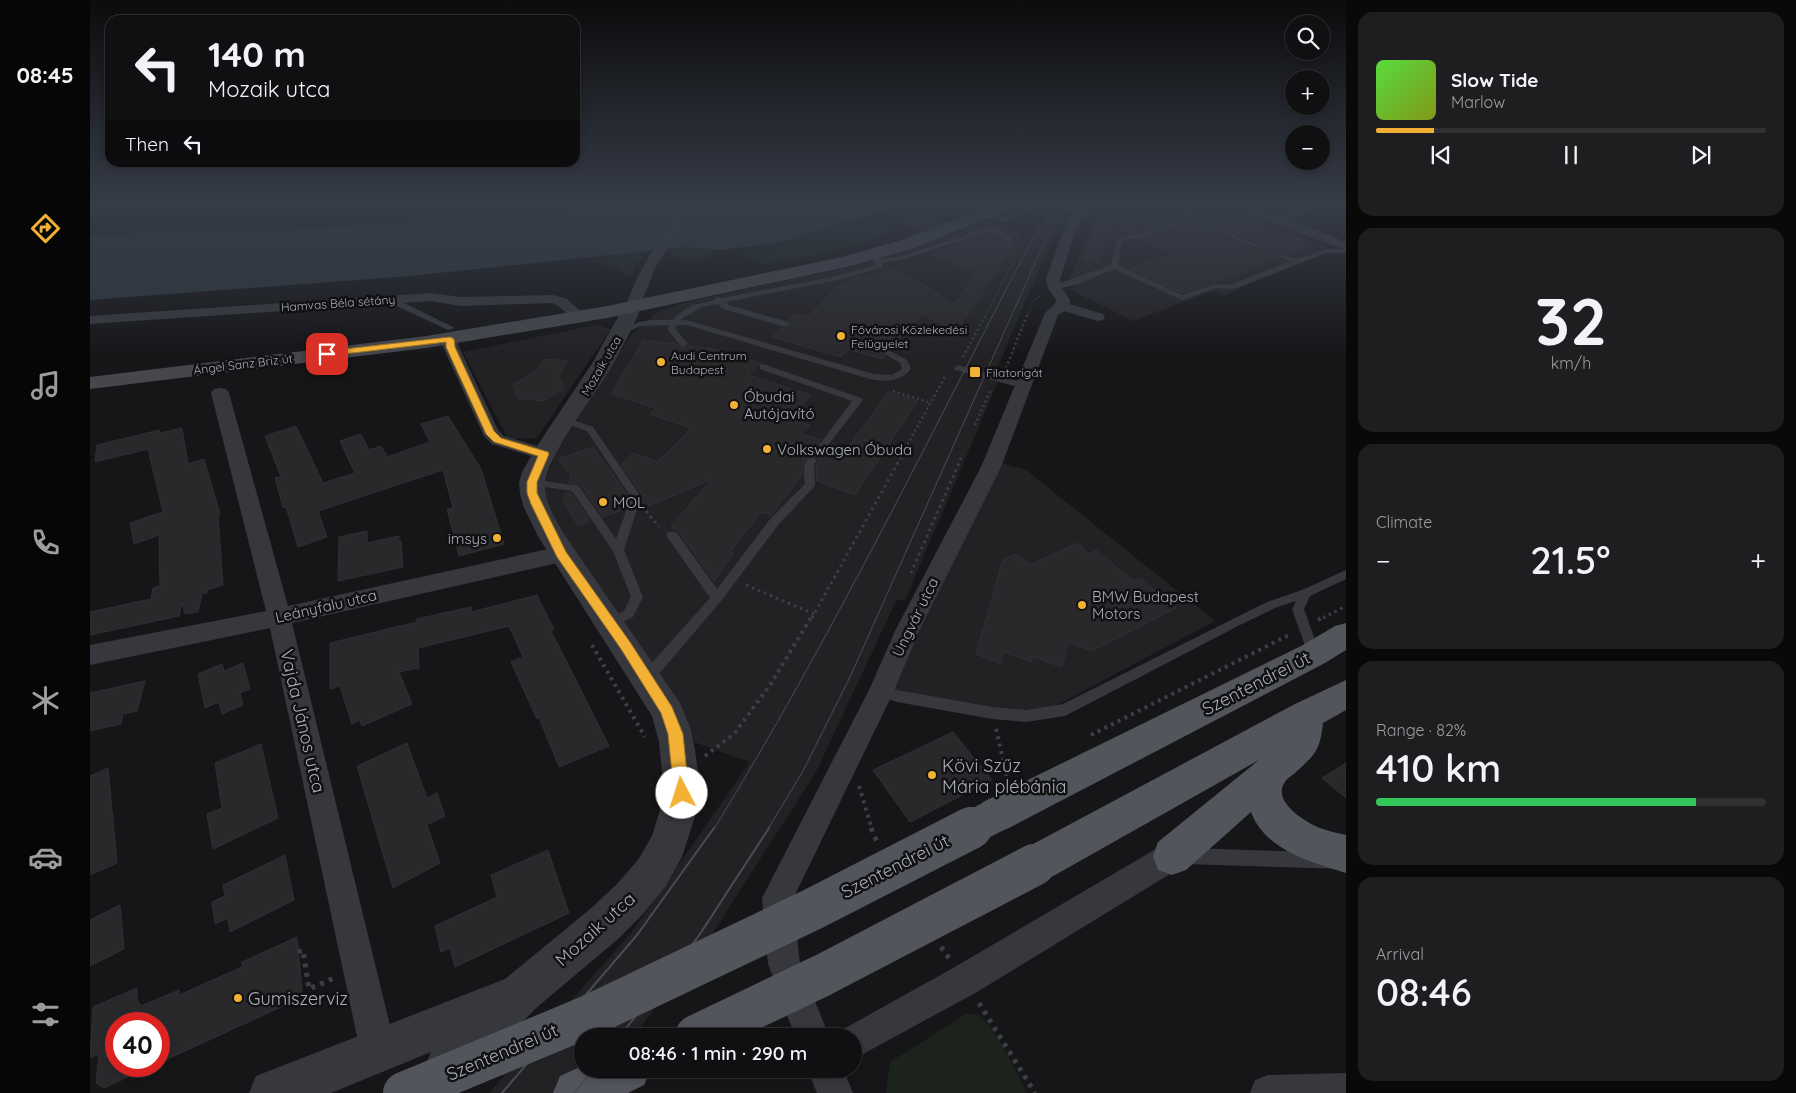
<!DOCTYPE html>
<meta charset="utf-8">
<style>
:root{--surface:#101012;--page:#1e1e20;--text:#f1f3f6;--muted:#9c9d9f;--line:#303032;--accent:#f2b134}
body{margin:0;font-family:Quicksand,sans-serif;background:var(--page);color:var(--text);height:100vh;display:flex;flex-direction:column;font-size:19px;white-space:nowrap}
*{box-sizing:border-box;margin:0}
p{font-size:16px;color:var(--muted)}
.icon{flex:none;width:28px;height:28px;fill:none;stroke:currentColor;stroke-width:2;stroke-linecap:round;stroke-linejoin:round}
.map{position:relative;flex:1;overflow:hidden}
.drawer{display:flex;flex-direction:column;gap:12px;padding:12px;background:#09090a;width:450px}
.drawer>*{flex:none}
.banner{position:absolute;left:15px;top:15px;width:475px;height:152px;border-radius:15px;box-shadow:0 2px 8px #0003,0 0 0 1px var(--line);background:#101012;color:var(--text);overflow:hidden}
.controls{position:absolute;left:1195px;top:15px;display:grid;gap:10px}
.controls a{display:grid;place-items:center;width:45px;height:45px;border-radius:50%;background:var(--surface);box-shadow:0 2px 8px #0003,0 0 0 1px var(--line);font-size:25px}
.speed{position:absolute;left:15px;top:1012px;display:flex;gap:10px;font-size:25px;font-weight:700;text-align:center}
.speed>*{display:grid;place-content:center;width:65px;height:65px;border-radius:50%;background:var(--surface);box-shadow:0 2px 8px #0003,0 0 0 1px var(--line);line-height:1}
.speed .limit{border:8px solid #d22;background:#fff;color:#111}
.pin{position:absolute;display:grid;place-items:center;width:42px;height:42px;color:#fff;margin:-21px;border-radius:10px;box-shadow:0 2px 8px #0006}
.me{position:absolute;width:55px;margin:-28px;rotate:355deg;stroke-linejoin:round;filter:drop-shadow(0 0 4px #0008)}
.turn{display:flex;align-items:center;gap:18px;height:105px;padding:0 20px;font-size:22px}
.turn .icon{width:65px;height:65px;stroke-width:2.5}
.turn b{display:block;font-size:35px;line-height:42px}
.then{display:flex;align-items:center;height:48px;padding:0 20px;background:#0003;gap:10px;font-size:19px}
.big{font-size:38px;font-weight:600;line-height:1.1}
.drawer .tile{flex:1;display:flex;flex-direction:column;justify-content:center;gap:8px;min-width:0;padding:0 18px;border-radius:15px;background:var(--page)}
.drawer .dial{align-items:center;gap:0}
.dial b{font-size:65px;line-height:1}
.song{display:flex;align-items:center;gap:15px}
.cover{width:60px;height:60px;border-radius:8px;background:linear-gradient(135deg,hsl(110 70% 55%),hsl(70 70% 35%))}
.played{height:5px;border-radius:2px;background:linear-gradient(90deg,var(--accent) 15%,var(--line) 15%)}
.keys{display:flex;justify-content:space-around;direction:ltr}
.heat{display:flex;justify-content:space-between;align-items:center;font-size:28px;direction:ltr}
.charge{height:8px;border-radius:4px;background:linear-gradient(90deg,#34c759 82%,var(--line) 0)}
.trip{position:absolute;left:484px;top:1028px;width:288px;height:50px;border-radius:25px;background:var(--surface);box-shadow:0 2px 8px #0003,0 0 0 1px var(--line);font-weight:600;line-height:50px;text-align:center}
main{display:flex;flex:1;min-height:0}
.tabs{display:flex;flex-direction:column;width:90px;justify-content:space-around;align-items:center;background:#060607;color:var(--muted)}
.tabs .icon{width:35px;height:35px}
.tabs .selected{color:var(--accent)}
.tabs b{font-size:22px;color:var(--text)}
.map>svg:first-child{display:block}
.built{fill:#222225}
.green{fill:#1c231d}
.water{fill:#2c353c}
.building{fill:#29292c;stroke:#303034}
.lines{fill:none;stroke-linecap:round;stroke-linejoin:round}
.path-far4{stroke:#3d3f44;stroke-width:2;stroke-dasharray:1 2.5;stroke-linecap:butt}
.path-far3{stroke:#3d3f44;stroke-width:2.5;stroke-dasharray:2 3;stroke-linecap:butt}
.path-far2{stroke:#3d3f44;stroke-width:3;stroke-dasharray:2.5 4;stroke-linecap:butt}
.path-far1{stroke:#3d3f44;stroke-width:4;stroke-dasharray:3 4.5;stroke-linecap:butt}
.path{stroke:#3d3f44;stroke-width:5;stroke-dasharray:4 5.5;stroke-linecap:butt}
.service{fill:#37383d;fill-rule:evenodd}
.minor{fill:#37383d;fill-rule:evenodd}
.tertiary{fill:#37383d;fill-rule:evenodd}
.secondary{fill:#45474d;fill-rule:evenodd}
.primary{fill:#53555c;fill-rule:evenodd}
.tram-far1{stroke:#4a4c52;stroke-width:1}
.tram{stroke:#4a4c52;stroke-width:2}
.primary-bridge-far1{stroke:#53555c;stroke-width:34}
.primary-bridge{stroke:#53555c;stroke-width:42}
.route{fill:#f2b134;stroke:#9d7322}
.poi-dot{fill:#f2b134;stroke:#111113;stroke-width:2}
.labels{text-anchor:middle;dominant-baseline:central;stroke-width:5;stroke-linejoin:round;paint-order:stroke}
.far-street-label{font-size:12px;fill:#a8adb8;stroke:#111113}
.far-poi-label{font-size:12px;fill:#a8adb8;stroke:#111113;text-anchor:start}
.poi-label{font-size:15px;fill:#a8adb8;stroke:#111113;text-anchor:start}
.street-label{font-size:15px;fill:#a8adb8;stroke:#111113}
.near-street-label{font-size:18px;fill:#a8adb8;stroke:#111113}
.near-poi-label{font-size:18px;fill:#a8adb8;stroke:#111113;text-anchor:start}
</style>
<main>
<nav class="tabs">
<b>08:45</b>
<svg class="icon selected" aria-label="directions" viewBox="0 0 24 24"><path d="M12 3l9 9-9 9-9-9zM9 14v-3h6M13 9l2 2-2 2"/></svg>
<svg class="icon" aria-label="music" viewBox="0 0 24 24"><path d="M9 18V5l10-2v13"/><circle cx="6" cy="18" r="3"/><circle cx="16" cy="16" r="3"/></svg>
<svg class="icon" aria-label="phone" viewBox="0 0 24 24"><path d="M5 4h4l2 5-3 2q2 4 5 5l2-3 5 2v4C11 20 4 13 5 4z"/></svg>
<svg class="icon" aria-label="climate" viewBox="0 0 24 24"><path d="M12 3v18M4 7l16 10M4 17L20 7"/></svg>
<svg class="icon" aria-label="car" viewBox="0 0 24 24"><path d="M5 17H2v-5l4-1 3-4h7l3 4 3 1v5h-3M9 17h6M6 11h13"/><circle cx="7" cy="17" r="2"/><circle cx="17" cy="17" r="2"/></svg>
<svg class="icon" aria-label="filters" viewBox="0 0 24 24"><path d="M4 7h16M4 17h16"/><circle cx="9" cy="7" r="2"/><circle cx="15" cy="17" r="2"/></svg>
</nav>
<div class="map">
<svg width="1256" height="1093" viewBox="0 0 1256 1093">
<rect width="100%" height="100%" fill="#161618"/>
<!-- built -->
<g class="built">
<path d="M965,205h20l-11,13 -11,18 -59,140 5,3 -94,222 -8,-2 -81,173 -111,173 -72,91h-51v33h25l-19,24h-99l142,-160 119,-171 -59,-21 -136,-214 -15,-34 16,-40 76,-119 26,-22 32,-11 155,-33 148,-47 26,11 2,7 12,-6z"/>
<path d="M1011,205h118l108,41 -103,50 -12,-5 -79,30 -64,-32 7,-3 -7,-4z"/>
<path d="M506,325l15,4 -74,109 -29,1 -45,-87z"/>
<path d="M907,462l29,8 189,151 -154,82 -35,13 -145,-25z"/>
</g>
<!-- green -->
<g class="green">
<path d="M0,205h574l-387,26 -187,3z"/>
<path d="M821,205h71l-11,7 -15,4 -30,-4 -15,3 -15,5 -7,11 -16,10 -79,19 -30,4 -10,-3 -12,-8 2,-3 32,-1 4,-4 -1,-10 16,-5 49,-5 11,-11 29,4 14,-8z"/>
<path d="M587,246h38l2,4c-16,17 -27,8 -48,7z"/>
<path d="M534,252h15l4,6 -8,7 -2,10 -6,1 -8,-7 -26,-8z"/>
<path d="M876,1014c3,0 9,0 12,1 15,7 41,62 49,78h-141l4,-31z"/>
</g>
<!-- water -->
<path class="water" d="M574,205h236l-124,38 -55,7 -35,-3 -276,29 -320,24v-66l187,-3z"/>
<!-- building -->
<g class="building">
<path d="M1013,205l15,3 -19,55 -16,-3z"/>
<path d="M1026,205h49l21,12 -59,17 -15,-6 18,-5 -5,-2 16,-5z"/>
<path d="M1091,205h49l37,18 -5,3 49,18 -25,10h-7l-1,3 -62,25 -34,11 -52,-24 42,-16 -33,-14 53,-16 64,27 6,-1 2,-3 -69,-30 -5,-5z"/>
<path d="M1166,205h39l-17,9z"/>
<path d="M832,214l20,9 -23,8 -21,-10z"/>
<path d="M893,235l14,7 3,-4 7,7h7l-58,87 -34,-18 -15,20h-4l-13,15 -4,-1 -4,4 -1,2 4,2 -2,3 -35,-10 -7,8 -69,-20 9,-9 8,-1v-7l6,-6 13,3 32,-32 17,-8 3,2 35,-11 60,36 27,-39 -15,5 -33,-17z"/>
<path d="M553,340l34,4 4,4 8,-2 25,3 47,14 -13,12 63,20 -21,24 20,6 -8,9 18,6 -4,6 4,4 7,-1 5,-5 15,5 41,-57 30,9 -63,94 -38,-14 -1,-16 3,-5 -6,-5 -6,3 -4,6 -1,12 -31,39 -10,-3 -31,40 4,2 -20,27 -36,-50 -4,-1 -3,-4 41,-47 -63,27 -3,-4 -5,1 2,-7 -22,-31 12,-12 25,9 34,-34 -42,-14 5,-6 -44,-14z"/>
<path d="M455,359l23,2 -9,15 5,13 -21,12 -25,-3 -5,-14 24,-13z"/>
<path d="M358,416l33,53 23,75 -45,12 -12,-47 6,-1 -10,-38 -125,41 9,26 -29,10 -12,-40 -3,1 -8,-30 6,-1 -16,-41 31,-10 27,57 32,-10 -15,-32 21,-7 8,16 12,-4 6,11 43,-15 -9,-18z"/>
<path d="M92,428l6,36 16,-5 16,55 -2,1 5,70 -16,5v3l-5,1 -4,18 -13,2 -3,-12 -3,14 -89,19v-23l61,-13 2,-11 7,-2 -1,-51 -25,9 -4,-21 33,-11 -15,-63 -53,13 2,-17 62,-15 1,3z"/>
<path d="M503,447l36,50 -4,12 -22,8 -22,-32 -12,-2 2,-7 -13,-17z"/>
<path d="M476,492l5,1 19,28 -12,5 -15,-25z"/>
<path d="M277,531v12l32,-7v6l2,-1 2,26 -65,14 1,-44z"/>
<path d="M988,543l11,11 7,-4 37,31 7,-3 36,30 -84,43 -24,-9 -6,25 -29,-10 -2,5 -27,-10 -3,12 -25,-10 27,-95 14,-5 12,11z"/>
<path d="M447,595l17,34 -3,2 58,115 -50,21 -20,-49 -2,1 -26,-57 12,-5 -14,-31 -91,22 1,20 -20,4 13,32 -50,22 -2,-6 -8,4 -12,-38 -10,3v-46l87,-21v-3l54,-12v5z"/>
<path d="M153,663l7,26 -10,4 3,12 -21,9 -3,-12 -14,6 -7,-34 24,-10 2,7z"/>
<path d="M55,681l-8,30 -14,3 -2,10 -31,7v-38z"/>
<path d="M863,732l39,48 -82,42 -37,-52z"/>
<path d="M317,743l20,55 10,-5 8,23 -18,9 13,38 -47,25 -36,-122z"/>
<path d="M171,744l17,74 -65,31 -6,-35 15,-6 -7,-45z"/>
<path d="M1256,763v35l-24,-20z"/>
<path d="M18,768l9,95 -27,12v-99z"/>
<path d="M458,850l21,63 -114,54 -5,-19 -9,4 -6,-26 62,-29 -6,-22z"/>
<path d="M195,855l9,45 -64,32 -2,-14 -13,6 -3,-22 13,-6 -2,-11z"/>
<path d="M30,905l4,44 -34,17v-46z"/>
<path d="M207,937l5,54 -6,9 -137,63v-39h-43v42h35l-47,22 -8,-5 3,-29 -9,4 3,-51 44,-19v11l4,7 38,-16v5l63,-28v-5z"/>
</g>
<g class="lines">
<!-- path-far4 -->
<g class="path-far4">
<path d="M0,213l178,-1 133,-7"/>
<path d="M82,214l1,-9"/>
<path d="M1230,219l10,-1 -3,-6 16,-7"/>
<path d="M896,314l31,-58 -4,-5"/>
<path d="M938,314l5,-13 8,-5"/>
</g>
<!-- path-far3 -->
<g class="path-far3">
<path d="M873,357l24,-44"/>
<path d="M916,368l22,-55"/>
<path d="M803,391l38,12"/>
<path d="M885,425l16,-36"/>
<path d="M815,449l41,-74"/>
</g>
<!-- path-far2 -->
<g class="path-far2">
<path d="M556,511l13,16"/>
<path d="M821,573l50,-115"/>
<path d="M656,585l68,29"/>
<path d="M722,618l94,-170"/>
<path d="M1233,618l23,-12"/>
</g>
<!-- path-far1 -->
<g class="path-far1">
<path d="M1228,620l7,-4"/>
<path d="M502,645l53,92"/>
<path d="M906,729l11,48"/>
<path d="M1001,735l200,-101"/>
<path d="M615,756l29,-22 36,-49 42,-69"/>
<path d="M769,786l13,43"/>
</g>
<!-- path -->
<g class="path">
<path d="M781,828l6,14"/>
<path d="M851,947l8,11"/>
<path d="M208,952l5,-2 6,39 25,-11"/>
<path d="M889,1003l56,90"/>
</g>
<!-- service -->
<g class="service">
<path d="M938,205h8l-29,17 -23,-8 3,-2 19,6z"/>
<path d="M1077,205c10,0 22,4 27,13l68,29 -5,1 -65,-27 -51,16 -19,4 -4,24 64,30 34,-11 14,1 61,-24 -11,-4v-2l18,4 27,-10h21v4h-20l-92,36 -17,-1 -35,12 -68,-31 -39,16 -23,5v-4l59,-21 6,-27 21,-4 50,-16 -1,-3z"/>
<path d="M900,227l19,8 4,7 -5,1 -4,-6 -14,-6 -86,28 -21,4 -1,5 -49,13 -107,21 3,3 59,17v4h-6l-59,-17 -5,-5 -16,3 -22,13 10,1 184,53 18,1 10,-6 -2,-6 -17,-10 4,-3 3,1 17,9 4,9c-10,13 -26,13 -41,10l-183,-54h-11l-1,3 13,16 -4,2h-3l-13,-16 1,-5 -28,1 -21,9 -4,-2 23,-11 13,-2h20l8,-7 13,-8 22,-5v-3l7,1 110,-21 43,-12v-3l-7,-5v-2h4l8,4 21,-3z"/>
<path d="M296,297h6l63,31 -7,2 -62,-29z"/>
<path d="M673,364l98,34 2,2 -37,48h-6l-2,-2 2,-2 32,-43 -92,-32v-4z"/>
<path d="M868,365l67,18 1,2 -4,3 -67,-18 -1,-2z"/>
<path d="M477,418l26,9 48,70 -17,53 19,47 -10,20 -23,11 -4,-2 -2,-3 2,-3 18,-9 7,-14 -18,-46 -41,-60 -40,-6 -5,-3 5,-3 47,7 37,53 15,-42 -44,-66 -23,-8 -2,-2z"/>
<path d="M722,457l5,3 -3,4 1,21 -1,2 -35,37 -58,77 -62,73 -15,6 -5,-1 -2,-4 2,-4 10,-5 61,-68 -42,-60 -2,-3 2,-3h8l41,57 54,-71 34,-34c-1,-10 -4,-23 7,-27z"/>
<path d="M1256,570v9l-36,17 -6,13 16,45 -1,4 -5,1 -5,-1 -1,-4 -16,-45 4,-8 -21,7 -35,17 -175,91 -39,6 -34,-3 -95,-17 -21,-7 -2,-4 2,-4 5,-2 16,5 95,17 34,3 37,-6 204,-102 35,-12z"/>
<path d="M1095,848l161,5v16l-161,-5 -6,-2 -2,-6 2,-6z"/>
</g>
<!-- minor -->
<g class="minor">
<path d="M594,205h12l-40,61 -16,40 -2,3h-10l-2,-3c12,-38 35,-68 58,-101z"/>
<path d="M988,205h13l-14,22 -17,52 2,9 8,12v4l33,10 2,3 -2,3 -5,1 -34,-10 -6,4 -57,152 -82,164 -25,60 -101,208 7,65 29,72h-34l-27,-72 -6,-66 108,-210 25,-57 86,-164 64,-154 10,-9 1,-4 -8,-12 -2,-9 19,-52z"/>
<path d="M1142,205h18l28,11 23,-11h14l-11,10 -14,5 56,22v8l-73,-26z"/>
<path d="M341,293l30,4 92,-2 14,4 20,18 -2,3h-10l-18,-15 -6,-2 -90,3 -30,-5 -341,23v-8z"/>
<path d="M360,334l5,2 4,11 39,83 6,6 47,14 2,4 -2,4 -7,2 -52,-16 -8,-8 -41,-89 -1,-8 3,-3z"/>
<path d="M130,388l6,1 3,4 59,213 274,-60 8,3 3,5 -3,5 -8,3 -270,61 104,427 -6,12 -12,6 -12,-6 -6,-12 -90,-422 -180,37v-20l176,-34 -55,-218 3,-4z"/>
<path d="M1082,841l11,5 4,10 -4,10 -206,126 -125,68v-24h-15l3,-5 113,-63 208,-122z"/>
<path d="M717,1069h36l10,24h-36z"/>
<path d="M1256,1073v20h-96l5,-13 13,-5z"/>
</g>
<!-- tertiary -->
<path class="tertiary" d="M543,300l7,2 2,4c-10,22 -20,44 -33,65 -15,25 -63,87 -64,113 -1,17 10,35 19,50l116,169 10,24 5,23 3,22 -1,38 -15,47 -17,30 -22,27 -25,25 -83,70 -71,74 -16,7 -16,-7 -7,-16 6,-15 -100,41h-82l7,-17 249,-97 84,-69 26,-24 23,-26 14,-24 8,-26 2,-38 -3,-30 -7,-26 -113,-178 -15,-30 -4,-14 -1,-11 3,-11 15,-26 56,-84 31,-56 2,-4z"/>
<!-- secondary -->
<path class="secondary" d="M903,205h22l-2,3 -99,40 -63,18 -244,52 -181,30 -336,41v-12l336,-41 181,-30 235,-49 60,-17z"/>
<!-- primary -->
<g class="primary">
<path d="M1256,623v27l-21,13 -316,165 -13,5 -13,-5 -6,-13 6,-13 320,-157 32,-19z"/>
<path d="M1256,680v30l-23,13c-3,27 -7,31 -27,49 -3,3 -9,6 -11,10 -14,19 20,40 35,46 8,3 17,5 26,7v38c-35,-11 -81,-23 -95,-61l-65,58 -14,5 -14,-5 -5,-14 5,-14 101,-82 -211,119 -14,5 -14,-5 -5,-14 5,-14 275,-147z"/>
<path d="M492,1066v3h69l-7,16 -16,8h-75l7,-17z"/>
</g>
<!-- tram-far1 -->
<g class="tram-far1">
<path d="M624,829c115,-187 212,-385 313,-580l16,-24 18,-20"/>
<path d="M678,829l35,-58 47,-94 190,-425 13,-25 18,-22"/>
</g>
<!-- tram -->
<g class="tram">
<path d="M530,1036l78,-99 71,-109"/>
<path d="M412,1093l135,-158 77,-107"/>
<path d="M484,1093l20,-24"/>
</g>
<!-- primary-bridge-far1 -->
<path class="primary-bridge-far1" d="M879,829l27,-14"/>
<!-- primary-bridge -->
<g class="primary-bridge">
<path d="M606,1036l127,-61 211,-110"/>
<path d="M314,1093l183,-76 226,-108 158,-81"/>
</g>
</g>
<!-- sky -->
<linearGradient id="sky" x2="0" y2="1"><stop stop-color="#0c0c0d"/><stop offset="0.57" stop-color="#363c48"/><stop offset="1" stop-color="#363c48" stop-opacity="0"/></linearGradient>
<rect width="1256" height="359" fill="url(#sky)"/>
<!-- route -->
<path class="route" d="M360,337l4,2 1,8 39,84 7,7 47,14 1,2 -12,28v11l29,59 64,90 42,65 11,27 6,59 -2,5 -5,2 -5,-2 -3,-5 -6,-59 -7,-21 -40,-64 -64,-92 -26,-53 -4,-11v-11l11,-26 -44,-14 -8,-8 -40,-87v-5l-119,14 -4,-2 4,-3z"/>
<!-- markers -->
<g class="poi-dot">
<circle cx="751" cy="336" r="5"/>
<circle cx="571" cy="362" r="5"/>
<rect x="879" y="366" width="12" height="12" rx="2.5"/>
<circle cx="644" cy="405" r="5"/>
<circle cx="677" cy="449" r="5"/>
<circle cx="513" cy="502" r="5"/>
<circle cx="407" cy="538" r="5"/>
<circle cx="992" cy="605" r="5"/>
<circle cx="842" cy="775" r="5"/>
<circle cx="148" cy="998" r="5"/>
</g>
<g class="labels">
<!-- far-street labels -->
<g class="far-street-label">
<text transform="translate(248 303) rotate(-4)">Hamvas Béla sétány</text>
<text transform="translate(153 364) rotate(-7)">Ángel Sanz Briz út</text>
<text transform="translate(511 366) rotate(-60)">Mozaik utca</text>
</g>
<!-- far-poi labels -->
<g class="far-poi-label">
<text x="761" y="329">Fővárosi Közlekedési<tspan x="761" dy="14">Felügyelet</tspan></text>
<text x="581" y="355">Audi Centrum<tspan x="581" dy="14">Budapest</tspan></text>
<text x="896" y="372">Filatorigát</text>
</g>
<!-- poi labels -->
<g class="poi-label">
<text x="654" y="396">Óbudai<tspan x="654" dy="17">Autójavító</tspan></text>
<text x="687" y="449">Volkswagen Óbuda</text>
<text x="523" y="502">MOL</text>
<text x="397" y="538" text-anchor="end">imsys</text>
<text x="1002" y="596">BMW Budapest<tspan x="1002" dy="17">Motors</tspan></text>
</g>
<!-- street labels -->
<g class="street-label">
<text transform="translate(236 606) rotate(-13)">Leányfalu utca</text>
<text transform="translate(825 617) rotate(-64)">Ungvár utca</text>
</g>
<!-- near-street labels -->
<g class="near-street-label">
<text transform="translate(1166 683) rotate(-27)">Szentendrei út</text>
<text transform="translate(213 721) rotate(77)">Vajda János utca</text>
<text transform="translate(805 866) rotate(-27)">Szentendrei út</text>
<text transform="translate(505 929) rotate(-42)">Mozaik utca</text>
<text transform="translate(412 1052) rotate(-23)">Szentendrei út</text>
</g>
<!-- near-poi labels -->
<g class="near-poi-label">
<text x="852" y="765">Kövi Szűz<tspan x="852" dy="21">Mária plébánia</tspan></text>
<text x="158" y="998">Gumiszerviz</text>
</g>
</g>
</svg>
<div class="controls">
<a><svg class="icon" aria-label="search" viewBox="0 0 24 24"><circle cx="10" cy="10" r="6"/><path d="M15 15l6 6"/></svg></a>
<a>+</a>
<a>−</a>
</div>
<div class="speed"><div class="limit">40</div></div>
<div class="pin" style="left:237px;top:354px;background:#d93025"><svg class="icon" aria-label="arrive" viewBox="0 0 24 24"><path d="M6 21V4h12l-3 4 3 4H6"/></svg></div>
<svg class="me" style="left:592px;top:793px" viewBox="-20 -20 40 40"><circle r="19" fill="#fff"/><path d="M0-13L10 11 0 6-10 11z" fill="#f2b134"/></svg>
<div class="trip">08:46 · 1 min · 290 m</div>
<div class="banner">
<div class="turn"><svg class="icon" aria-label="left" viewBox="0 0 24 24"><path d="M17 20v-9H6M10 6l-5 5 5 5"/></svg><div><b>140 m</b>Mozaik utca</div></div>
<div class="then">Then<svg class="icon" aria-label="left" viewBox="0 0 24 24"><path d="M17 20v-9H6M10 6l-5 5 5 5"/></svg></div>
</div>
</div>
<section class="drawer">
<div class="tile">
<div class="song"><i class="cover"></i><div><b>Slow Tide</b><p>Marlow</p></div></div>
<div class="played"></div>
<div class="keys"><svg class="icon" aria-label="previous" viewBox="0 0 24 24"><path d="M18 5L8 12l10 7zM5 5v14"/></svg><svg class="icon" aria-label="pause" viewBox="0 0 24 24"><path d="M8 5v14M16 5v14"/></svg><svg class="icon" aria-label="next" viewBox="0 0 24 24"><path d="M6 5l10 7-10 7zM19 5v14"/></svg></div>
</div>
<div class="tile dial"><b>32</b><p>km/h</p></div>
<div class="tile"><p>Climate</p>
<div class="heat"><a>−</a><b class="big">21.5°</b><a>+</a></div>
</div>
<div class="tile"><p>Range · 82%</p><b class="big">410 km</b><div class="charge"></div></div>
<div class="tile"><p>Arrival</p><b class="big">08:46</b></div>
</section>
</main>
